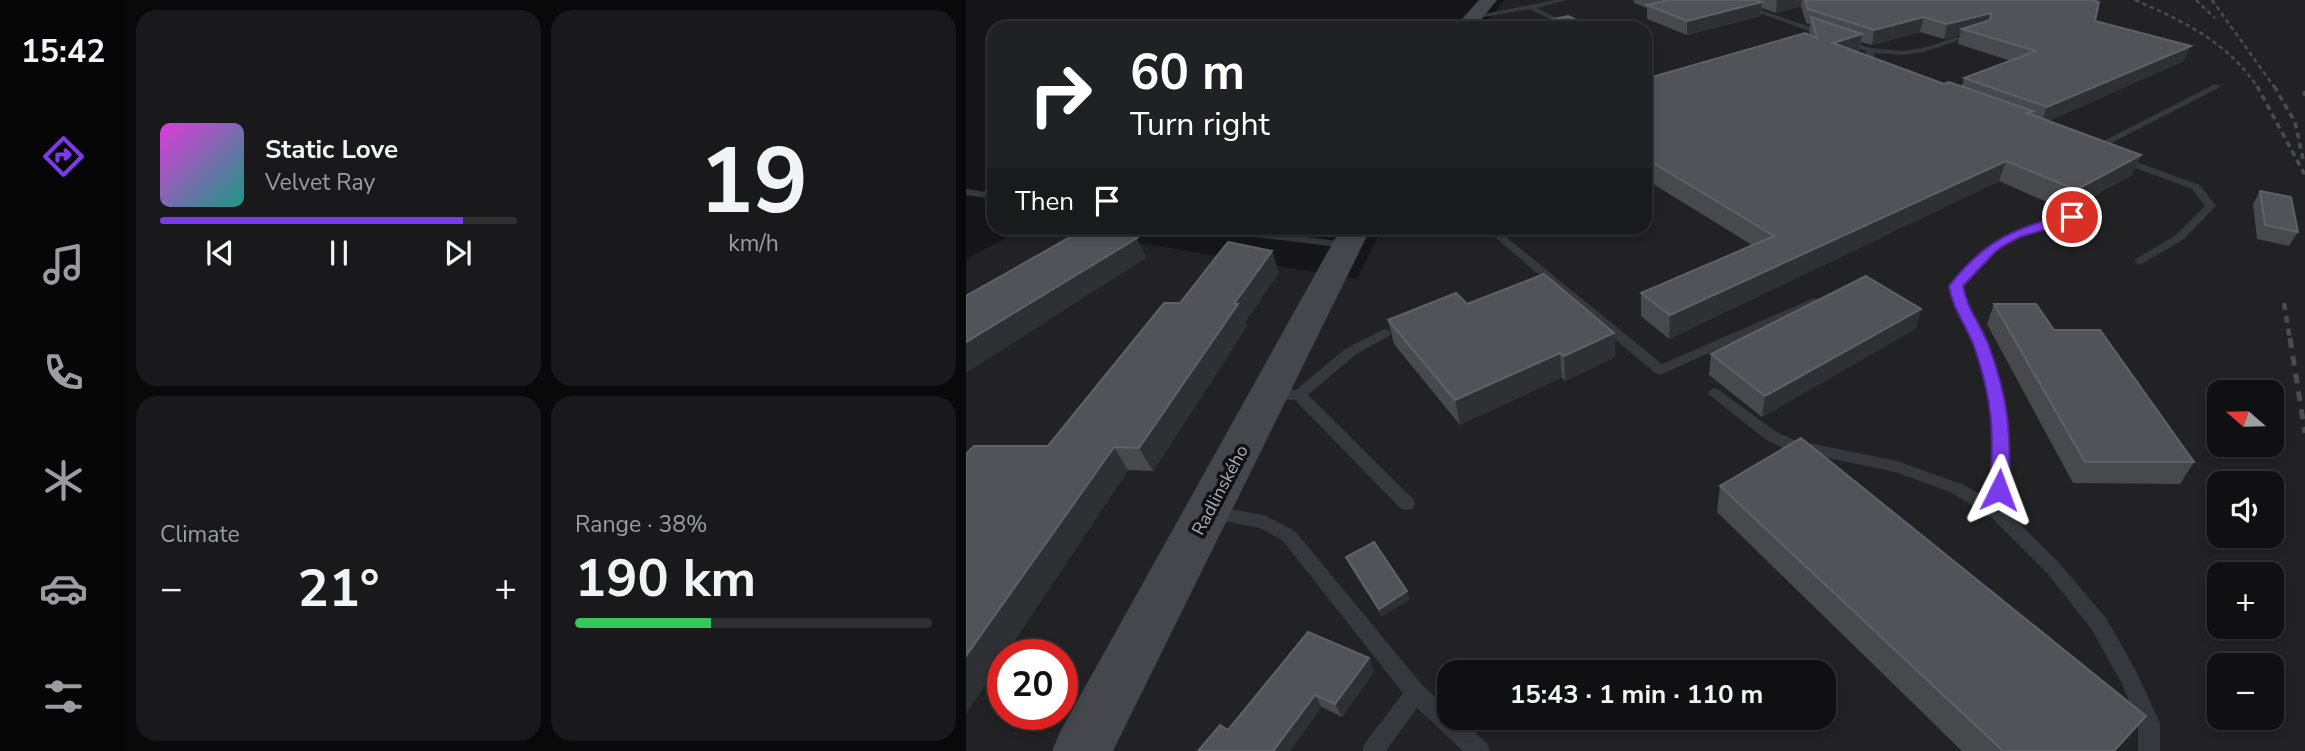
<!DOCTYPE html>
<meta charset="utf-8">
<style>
:root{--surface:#101012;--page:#19191b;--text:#f1f3f6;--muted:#9c9d9f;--line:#303032;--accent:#7c3aed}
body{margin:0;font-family:"Nunito Sans",sans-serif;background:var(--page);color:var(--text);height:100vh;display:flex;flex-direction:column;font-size:26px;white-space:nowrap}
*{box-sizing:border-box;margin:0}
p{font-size:23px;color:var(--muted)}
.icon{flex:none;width:38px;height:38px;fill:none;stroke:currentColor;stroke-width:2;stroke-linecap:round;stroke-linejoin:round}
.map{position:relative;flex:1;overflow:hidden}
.details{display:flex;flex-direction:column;gap:10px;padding:10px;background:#09090a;width:840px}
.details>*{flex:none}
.guide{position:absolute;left:21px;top:21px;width:665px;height:214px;border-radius:21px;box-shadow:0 4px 10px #0003,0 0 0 2px var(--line);background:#202124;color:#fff;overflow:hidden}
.needle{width:46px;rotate:290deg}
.controls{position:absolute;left:1241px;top:380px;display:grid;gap:14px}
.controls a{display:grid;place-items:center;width:77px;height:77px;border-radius:14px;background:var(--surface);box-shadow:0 4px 10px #0003,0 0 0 2px var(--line);font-size:35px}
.speed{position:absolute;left:21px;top:639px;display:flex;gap:14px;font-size:35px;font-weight:700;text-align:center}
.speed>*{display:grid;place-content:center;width:91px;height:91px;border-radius:50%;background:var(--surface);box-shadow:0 4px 10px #0003,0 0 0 2px var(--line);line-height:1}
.speed .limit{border:10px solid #d22;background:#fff;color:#111}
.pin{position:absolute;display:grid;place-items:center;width:60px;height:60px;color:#fff;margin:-30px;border:4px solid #fff;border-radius:50%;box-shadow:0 2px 7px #0007}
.me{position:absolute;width:77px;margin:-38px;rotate:3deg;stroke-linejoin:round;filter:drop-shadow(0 0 5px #0008)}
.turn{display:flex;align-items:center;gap:24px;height:147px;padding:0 28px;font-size:32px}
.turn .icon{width:91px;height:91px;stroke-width:2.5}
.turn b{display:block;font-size:49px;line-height:60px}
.then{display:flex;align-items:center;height:66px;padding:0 28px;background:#0003;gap:14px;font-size:26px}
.big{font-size:52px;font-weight:700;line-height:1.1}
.details .widget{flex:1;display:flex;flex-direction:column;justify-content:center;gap:10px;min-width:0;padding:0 24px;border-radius:21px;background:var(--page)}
.details .dial{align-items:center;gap:0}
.dial b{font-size:91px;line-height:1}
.song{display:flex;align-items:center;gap:21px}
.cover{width:84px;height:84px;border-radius:10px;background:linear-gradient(135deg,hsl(300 70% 55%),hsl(170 70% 35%))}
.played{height:7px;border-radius:4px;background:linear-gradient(90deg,var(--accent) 85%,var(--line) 85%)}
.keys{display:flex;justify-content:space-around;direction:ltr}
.heat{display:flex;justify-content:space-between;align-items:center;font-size:38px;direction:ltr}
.charge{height:10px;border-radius:5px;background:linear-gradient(90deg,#34c759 38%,var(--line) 0)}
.details .tiles{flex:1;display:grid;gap:10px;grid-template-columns:repeat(2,1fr)}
.trip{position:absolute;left:471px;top:660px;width:399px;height:70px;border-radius:21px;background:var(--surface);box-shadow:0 4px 10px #0003,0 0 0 2px var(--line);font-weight:700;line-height:70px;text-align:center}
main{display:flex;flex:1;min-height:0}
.menu{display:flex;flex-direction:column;width:126px;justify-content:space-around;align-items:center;background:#060607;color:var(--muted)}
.menu .icon{width:49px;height:49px}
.menu .on{color:var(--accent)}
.menu b{font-size:32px;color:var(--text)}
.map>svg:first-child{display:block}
.built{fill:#222225;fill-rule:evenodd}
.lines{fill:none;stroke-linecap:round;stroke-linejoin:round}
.lane{fill:#37383d;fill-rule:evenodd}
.secondary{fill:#45474d;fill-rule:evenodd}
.rail-far3{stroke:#4a4c52;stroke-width:2.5;stroke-dasharray:4.5 3.5;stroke-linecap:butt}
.rail-far2{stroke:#4a4c52;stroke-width:3.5;stroke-dasharray:6 4.5;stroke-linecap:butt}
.rail-far1{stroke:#4a4c52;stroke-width:4.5;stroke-dasharray:7 6;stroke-linecap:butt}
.rail{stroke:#4a4c52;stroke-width:5;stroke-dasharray:10 8;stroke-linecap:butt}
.wall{fill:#47494d;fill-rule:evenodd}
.shaded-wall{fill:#2f3033}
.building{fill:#525359;stroke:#5f6168;stroke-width:2}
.route{fill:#7c3aed;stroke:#51269a;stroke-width:2}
.labels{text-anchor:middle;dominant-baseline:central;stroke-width:7;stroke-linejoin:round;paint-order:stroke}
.street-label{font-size:18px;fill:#a8adb8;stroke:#111113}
</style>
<main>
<nav class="menu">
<b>15:42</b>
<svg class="icon on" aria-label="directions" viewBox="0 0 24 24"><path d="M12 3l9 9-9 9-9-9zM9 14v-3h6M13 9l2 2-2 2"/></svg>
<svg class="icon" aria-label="music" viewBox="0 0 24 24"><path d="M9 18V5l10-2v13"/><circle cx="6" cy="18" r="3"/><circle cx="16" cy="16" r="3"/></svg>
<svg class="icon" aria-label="phone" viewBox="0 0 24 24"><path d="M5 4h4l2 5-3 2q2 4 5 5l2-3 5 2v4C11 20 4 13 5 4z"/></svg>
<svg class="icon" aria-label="climate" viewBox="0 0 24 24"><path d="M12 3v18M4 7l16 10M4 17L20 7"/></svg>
<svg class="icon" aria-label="car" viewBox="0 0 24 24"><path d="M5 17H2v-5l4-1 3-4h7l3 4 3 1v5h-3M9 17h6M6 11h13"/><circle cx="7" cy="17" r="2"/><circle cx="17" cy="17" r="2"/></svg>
<svg class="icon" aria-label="filters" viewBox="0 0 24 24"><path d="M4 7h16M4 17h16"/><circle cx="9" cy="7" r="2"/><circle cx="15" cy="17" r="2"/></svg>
</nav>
<section class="details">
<div class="tiles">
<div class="widget">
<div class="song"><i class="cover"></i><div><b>Static Love</b><p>Velvet Ray</p></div></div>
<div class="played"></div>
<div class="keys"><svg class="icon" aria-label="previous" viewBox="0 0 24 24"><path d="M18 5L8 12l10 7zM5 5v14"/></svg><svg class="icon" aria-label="pause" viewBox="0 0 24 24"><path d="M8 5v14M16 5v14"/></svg><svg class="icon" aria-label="next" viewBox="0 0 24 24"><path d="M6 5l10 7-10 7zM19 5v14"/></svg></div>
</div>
<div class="widget dial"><b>19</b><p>km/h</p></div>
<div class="widget"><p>Climate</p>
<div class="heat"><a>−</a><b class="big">21°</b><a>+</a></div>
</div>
<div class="widget"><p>Range · 38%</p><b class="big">190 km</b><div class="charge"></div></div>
</div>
</section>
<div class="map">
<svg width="1339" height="751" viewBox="0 0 1339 751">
<rect width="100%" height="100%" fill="#161618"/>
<!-- built -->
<path class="built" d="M539,0h800v751h-1339v-492l58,-31h24l309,51 25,-51h263v-200h-164zM1253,392h53v52h-53zM1253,483h53v53h-53zM1253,574h53v52h-53zM37,654h59v60h-59zM1253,665h53v53h-53zM483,672h375v46h-375z"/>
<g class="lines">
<!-- lane -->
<g class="lane">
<path d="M589,0h12l-30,8 39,20h-8l-38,-19 -58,10 -3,-2z"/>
<path d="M756,0h9l140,48 32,3 20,-3 54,-17 4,2 -57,19 -21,3 -29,-2 1,13 6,3 -4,2 -10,-4 -1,-16z"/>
<path d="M1249,84l7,2 -126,65 -8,-2z"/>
<path d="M1154,156l80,29 16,21 -32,33 -44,26 -6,-4 2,-2 40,-24 29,-29 -13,-17 -75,-28v-4z"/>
<path d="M0,189l28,4v6l-28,-4z"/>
<path d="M1106,214l5,3 -1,2 -50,15 -18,9 -19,14 -27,30 2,13 24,43 18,61 4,40 -3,67 53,53 46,54 30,53 24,52v28h-22v-28l-16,-39 -30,-54 -44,-56 -56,-56 -42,-26 -55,-20 -110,-23 -20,-10 -58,-46 7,-5 5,2 56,41 19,9 103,21 65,23 28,16 4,-56 -2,-40 -18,-61 -22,-43 -2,-14c40,-49 62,-56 122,-72z"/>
<path d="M236,228h28l117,14 6,3 -6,3 -140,-17z"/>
<path d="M518,228h11l167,136 150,-65 4,-1 6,4 -162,73 -5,-2z"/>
<path d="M418,329l5,1 2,3 -2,3 -34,19 -47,40 105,104 2,5 -2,5 -6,1 -6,-1 -106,-109 -23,-2 -7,-5 7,-5 24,2 49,-41z"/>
<path d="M247,506l51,9 31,16 128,155 26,23v9h9l29,25 3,8h-27l-46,-43 -31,43h-24l3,-8 38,-50 -120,-152 -23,-13 -53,-10 -2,-5 2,-5z"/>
</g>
<!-- secondary -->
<g class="secondary">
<path d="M513,0h18l-23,28h-20z"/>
<path d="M375,228h30l-258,523h-61l9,-21z"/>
</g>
<!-- rail-far3 -->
<g class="rail-far3">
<path d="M1169,0c48,21 93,42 123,88"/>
<path d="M1230,0l19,18"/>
<path d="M1246,0l63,88"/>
</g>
<!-- rail-far2 -->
<g class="rail-far2">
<path d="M1291,86l48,89"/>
<path d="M1308,86l21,36 8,37"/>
<path d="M1338,91l1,5"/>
</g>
<!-- rail-far1 -->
<path class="rail-far1" d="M1318,303l6,37"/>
<!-- rail -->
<path class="rail" d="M1324,338l15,95"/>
</g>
<!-- wall -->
<g class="wall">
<path d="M668,0h458l3,21 89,40 -136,60 84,54 -65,36 -68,-30 -330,158 -28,-23v-23l111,-48 -107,-66v-100l164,-44 1,-11 -4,-1 -5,-17 -25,7 -14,-5 -1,8 -74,19 -40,-16v-11l-13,-5zM954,32l24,7 16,-4 -2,9 53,17 -47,17 -2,8 -18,-2 -87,-32 2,-1 2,-9 11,3z"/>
<path d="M1294,191l38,41 -9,14 -32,-7 -4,-35z"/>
<path d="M313,272l-34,50 2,4 -94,145 -25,-1 -162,243v-259l82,-8z"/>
<path d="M501,304l147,29 1,24 -50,24 -3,-4 -102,48 -66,-81 -6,-24z"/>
<path d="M1028,304l60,26 140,132 -14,22 -107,-1 -86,-159z"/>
<path d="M955,309l-6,20 -153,88 -53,-42 2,-21z"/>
<path d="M754,486l395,265h-153l-245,-239z"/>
<path d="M380,557l64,42 -28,17 -33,-52z"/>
<path d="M408,671l-32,46 -20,-10 -124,44 30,-21z"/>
</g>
<!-- shaded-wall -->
<g class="shaded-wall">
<path d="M811,0h25l-1,6 -25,7z"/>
<path d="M796,2l-1,14 -74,19v-14z"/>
<path d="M1025,13l-4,15 -25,1 -2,6 -16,4 3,-15z"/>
<path d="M958,17l-4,15 -48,13 2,-15z"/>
<path d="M896,34l-3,17 -29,9 3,-17z"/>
<path d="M1225,46l-7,15 -143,63 6,-17z"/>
<path d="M1175,155l-9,20 -65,36 9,-21z"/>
<path d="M1040,161l-7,20 -330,158 1,-24z"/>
<path d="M171,238l9,20 -180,115v-31z"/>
<path d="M306,251l7,21 -34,50 2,4 -94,145 -14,-23 95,-144z"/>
<path d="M955,309l-6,20 -153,88 3,-21z"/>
<path d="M648,333l1,24 -50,24 -1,-25z"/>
<path d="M594,353l2,24 -102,48 -5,-25z"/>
<path d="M148,447l14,23 -123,184h-2v4l-37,55v-57z"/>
<path d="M441,591l3,8 -28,17 -3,-7z"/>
<path d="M403,658l5,13 -32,46 -7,-13z"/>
<path d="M349,695l7,12 -32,44h-16v-1z"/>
</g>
<!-- building -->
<g class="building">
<path d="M696,0h93l7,2 -75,19 -40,-16 18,-4z"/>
<path d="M839,0h287l7,2 -4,19 96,25 -144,61 -83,-29 72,-27 -74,-22 28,-9 1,-7 -44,11 -23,-7 -50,13 -66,-21z"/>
<path d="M602,16l25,12h-79z"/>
<path d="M845,17l51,17 -29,9 111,41 5,-2 84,29 -6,2 114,42 -65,35 -70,-29 -336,154 -29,-22 133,-57 -129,-78v-79l160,-46 12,5z"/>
<path d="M1294,191l31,6 7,35 -33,-7z"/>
<path d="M120,228h8l43,10 -171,104v-46z"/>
<path d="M262,242l44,9 -38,53h4l-99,144 -25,-1 -148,209v-202l8,-8h74l116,-143h16z"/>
<path d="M578,274l70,59 -50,23 -4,-3 -105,47 -67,-80 68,-27 11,11z"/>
<path d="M900,276l55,33 -156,87 -54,-42z"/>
<path d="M1028,304h42l18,26h46l94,132h-109z"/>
<path d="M835,438l345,278 -32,35h-111l-283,-265z"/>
<path d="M408,542l33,49 -28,18 -33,-52z"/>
<path d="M342,632l61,26 -34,46 -20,-9 -41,55 1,1h-77l22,-26 8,5z"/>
</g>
<!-- route -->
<path class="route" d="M1106,213l5,2v5l-57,17 -15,8 -9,6 -33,35c4,23 18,39 26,60 20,55 22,87 20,144l-3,5h-13l-3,-5c4,-57 3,-89 -16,-144 -8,-21 -22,-38 -25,-60 37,-48 67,-58 123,-73z"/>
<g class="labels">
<!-- street labels -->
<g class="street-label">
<text transform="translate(254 490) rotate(-62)">Radlinského</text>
</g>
</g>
</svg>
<div class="controls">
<a><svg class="needle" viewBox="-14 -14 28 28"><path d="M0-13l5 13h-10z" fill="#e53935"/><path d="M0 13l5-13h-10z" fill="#9c9d9f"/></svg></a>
<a><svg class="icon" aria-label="sound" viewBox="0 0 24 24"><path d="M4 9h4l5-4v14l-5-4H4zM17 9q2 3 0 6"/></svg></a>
<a>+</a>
<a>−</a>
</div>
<div class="speed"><div class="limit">20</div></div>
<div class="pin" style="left:1106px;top:217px;background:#d93025"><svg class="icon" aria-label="arrive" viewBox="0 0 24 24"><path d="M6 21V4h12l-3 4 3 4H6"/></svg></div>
<svg class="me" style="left:1033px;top:490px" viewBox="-20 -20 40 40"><path d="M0-17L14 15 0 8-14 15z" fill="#7c3aed" stroke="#fff" stroke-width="4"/></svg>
<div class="trip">15:43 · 1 min · 110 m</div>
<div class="guide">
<div class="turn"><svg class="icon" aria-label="right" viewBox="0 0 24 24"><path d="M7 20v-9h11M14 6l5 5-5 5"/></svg><div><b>60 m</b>Turn right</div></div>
<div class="then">Then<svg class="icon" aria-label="arrive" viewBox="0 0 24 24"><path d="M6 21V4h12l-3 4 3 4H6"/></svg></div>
</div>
</div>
</main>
